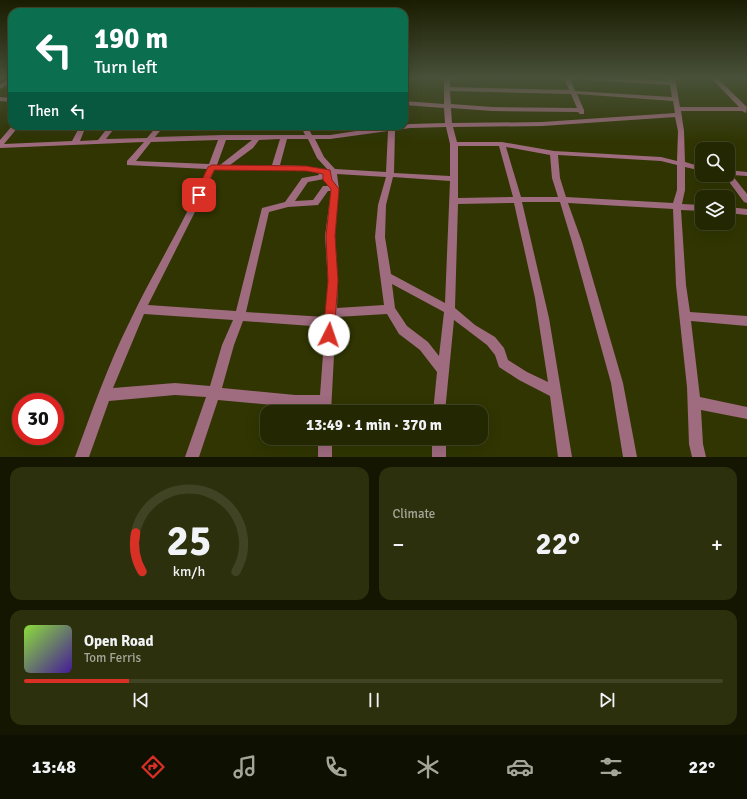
<!DOCTYPE html>
<meta charset="utf-8">
<style>
:root{--surface:#242802;--page:#2c300c;--text:#f1f3f6;--muted:#a3a699;--line:#414424;--accent:#d93025}
body{margin:0;font-family:Signika,sans-serif;background:var(--page);color:var(--text);height:100vh;display:flex;flex-direction:column;font-size:15px;white-space:nowrap}
*{box-sizing:border-box;margin:0}
p{font-size:13px;color:var(--muted)}
.icon{flex:none;width:22px;height:22px;fill:none;stroke:currentColor;stroke-width:2;stroke-linecap:round;stroke-linejoin:round}
.map{position:relative;height:457px;overflow:hidden}
.sheet{display:flex;flex-direction:column;gap:10px;padding:10px;background:#141601;flex:1}
.sheet>*{flex:none}
.banner{position:absolute;left:8px;top:8px;width:400px;height:122px;border-radius:12px;box-shadow:0 4px 16px #0002,0 0 0 1px var(--line);background:#0b6e4f;color:#fff;overflow:hidden}
.fabs{position:absolute;left:695px;top:142px;display:grid;gap:8px}
.fabs a{display:grid;place-items:center;width:40px;height:40px;border-radius:8px;background:var(--surface);box-shadow:0 4px 16px #0002,0 0 0 1px var(--line);font-size:20px}
.speed{position:absolute;left:12px;top:393px;display:flex;gap:8px;font-size:20px;font-weight:700;text-align:center}
.speed>*{display:grid;place-content:center;width:52px;height:52px;border-radius:50%;background:var(--surface);box-shadow:0 4px 16px #0002,0 0 0 1px var(--line);line-height:1}
.speed .limit{border:6px solid #d22;background:#fff;color:#111}
.pin{position:absolute;display:grid;place-items:center;width:34px;height:34px;color:#fff;margin:-17px;border-radius:8px;box-shadow:0 2px 6px #0006}
.me{position:absolute;width:44px;margin:-22px;rotate:4deg;stroke-linejoin:round;filter:drop-shadow(0 0 3px #0008)}
.turn{display:flex;align-items:center;gap:14px;height:84px;padding:0 20px;font-size:18px}
.turn .icon{width:52px;height:52px;stroke-width:2.5}
.turn b{display:block;font-size:28px;line-height:34px}
.then{display:flex;align-items:center;height:38px;padding:0 20px;background:#0003;gap:8px;font-size:15px}
.big{font-size:30px;font-weight:700;line-height:1.1}
.sheet .widget{flex:1;display:flex;flex-direction:column;justify-content:center;gap:6px;min-width:0;padding:0 14px;border-radius:12px;background:var(--page)}
.sheet .dial{align-items:center;gap:0}
.dial svg{height:104px;overflow:visible;fill:none;stroke:var(--line);stroke-width:7;stroke-linecap:round;text-anchor:middle}
.dial text{fill:var(--text);stroke:none}
.song{display:flex;align-items:center;gap:12px}
.cover{width:48px;height:48px;border-radius:6px;background:linear-gradient(135deg,hsl(90 70% 55%),hsl(260 70% 35%))}
.played{height:4px;border-radius:2px;background:linear-gradient(90deg,var(--accent) 15%,var(--line) 15%)}
.keys{display:flex;justify-content:space-around;direction:ltr}
.heat{display:flex;justify-content:space-between;align-items:center;font-size:22px;direction:ltr}
.sheet .tiles{flex:1;display:grid;gap:10px;grid-template-columns:1fr 1fr}
.widget:last-child{grid-column:span 2}
.trip{position:absolute;left:260px;top:405px;width:228px;height:40px;border-radius:12px;background:var(--surface);box-shadow:0 4px 16px #0002,0 0 0 1px var(--line);font-weight:700;line-height:40px;text-align:center}
.dock{display:flex;height:64px;justify-content:space-around;align-items:center;background:#0e1001;color:var(--muted)}
.dock .icon{width:28px;height:28px}
.dock .current{color:var(--accent)}
.dock b{font-size:18px;color:var(--text)}
.map>svg:first-child{display:block}
.lines{fill:none;stroke-linecap:round;stroke-linejoin:round}
.minor{fill:#9f6b7e;fill-rule:evenodd}
.route{fill:#d93025;stroke:#8d1f18}
</style>
<div class="map">
<svg width="747" height="457" viewBox="0 0 747 457">
<rect width="100%" height="100%" fill="#303502"/>
<g class="lines">
<!-- minor -->
<g class="minor">
<path d="M12,78v4l-12,7v-5z"/>
<path d="M444,78h6v9l119,3 -5,-12h6l5,13 97,6 -2,-12 -85,-5 -3,-2h37l51,3 -1,-3h6l5,29h59l-28,-29h6l30,29 -1,6 -4,-2h-61l3,20 1,31 17,5v4l-17,-4v23l-3,14 20,1v6l-21,-1 5,75 4,27 57,4v10l-56,-5 9,76 47,10v12l-46,-9 2,34 3,13h-14l-3,-13 -2,-57 -11,-102 -3,-76 -105,-6 14,39 41,141 14,74h-14l-12,-74 -39,-141 -12,-40h-38l27,116 23,139h-14l-8,-61 -31,-16 -20,-13 -4,-12 -8,-10 -33,-25 -9,92h-12l4,-40 -17,-22 -21,-16 -12,-20 -51,3 -5,95h-12v-4l-24,-1 -77,-7 -19,57h-14l21,-60 -31,-2 -66,6 -20,56h-14c17,-46 33,-92 55,-136 24,-51 55,-99 77,-152l-80,-4v-4l17,-19 -144,6v-8l12,-14h7l-15,18 68,-3 8,-15h6l-6,15 18,-1 11,-14h7l-10,13 41,-1 10,-12h7l-9,11 68,-2h82l-4,-9h6l5,9h18l59,-9h15v-1l6,-1 35,-1 -1,-15 -40,-3v-4l40,3zM450,91l121,3 6,14 -84,-1 -42,-3zM577,94l96,7 2,12 -133,9 -90,1 -1,-15 42,3 85,1 2,2h4v-4zM675,117l3,14 -1,30 -16,-4 -107,-6 -52,-9h-45l-4,-15 89,-1zM446,127l4,17v32l-56,-3 1,-43 15,-2zM388,131l-2,41 -51,-3 -11,-12 -9,-18h15zM280,139l-8,26h-42l23,-17 6,-8zM287,139h21l9,19 11,12 -22,-4 -26,-1zM218,140l-9,24 -73,-3 15,-19zM226,140h26l-32,25h-3zM458,146h41l14,51 -55,1zM506,147l44,8 2,23 6,19h-37zM558,155l103,6 16,4v25l-4,13 -107,-6 -6,-19zM215,169l57,1 3,1 3,-1h28l12,3 1,2 -17,3 -17,24 -23,6 -26,103 -88,-6 52,-103zM337,174l49,3 -8,28 -3,32 9,68 -47,3 1,-27 -3,-45 4,-47zM393,177l57,4 -5,122 -54,-29 -6,-37 1,-32zM324,179l4,7h-5l-10,14 -18,1 13,-19zM328,191h3l-6,45 3,45 -3,36 -79,-5 23,-100 19,-5 30,-2zM514,203l21,95 13,84 -21,-10 -19,-12 -4,-12 -9,-11 -20,-12 -20,-17 3,-104zM392,284l52,28 -5,44 -11,-14 -21,-16 -12,-18zM144,314l89,6 -11,25 -12,41 -35,-3 -62,5zM243,321l82,6 -5,68h-25l-73,-7 12,-43z"/>
<path d="M0,97l12,1v4l-12,-1z"/>
<path d="M728,170l19,2v4l-15,-1 15,19v9l-3,-1 -20,-27h4z"/>
<path d="M728,207l19,2v6l-19,-2z"/>
<rect x="318" y="438" width="14" height="19"/>
<rect x="432" y="438" width="14" height="19"/>
</g>
</g>
<!-- sky -->
<linearGradient id="sky" x2="0" y2="1"><stop stop-color="#1a1d01"/><stop offset="0.55" stop-color="#485139"/><stop offset="1" stop-color="#485139" stop-opacity="0"/></linearGradient>
<rect width="747" height="142" fill="url(#sky)"/>
<!-- route -->
<path class="route" d="M212,165l94,1 24,4 2,10 7,9 -4,47 3,45 -4,54 -1,4 -4,1 -4,-1 -2,-4 5,-54 -2,-45 5,-47 -8,-9v-6l-17,-3 -92,-1 -12,27h-6l-1,-2 13,-28z"/>
</svg>
<div class="fabs">
<a><svg class="icon" aria-label="search" viewBox="0 0 24 24"><circle cx="10" cy="10" r="6"/><path d="M15 15l6 6"/></svg></a>
<a><svg class="icon" aria-label="layers" viewBox="0 0 24 24"><path d="M12 4l9 5-9 5-9-5zM3 14l9 5 9-5"/></svg></a>
</div>
<div class="speed"><div class="limit">30</div></div>
<div class="pin" style="left:199px;top:195px;background:#d93025"><svg class="icon" aria-label="arrive" viewBox="0 0 24 24"><path d="M6 21V4h12l-3 4 3 4H6"/></svg></div>
<svg class="me" style="left:329px;top:335px" viewBox="-20 -20 40 40"><circle r="19" fill="#fff"/><path d="M0-13L10 11 0 6-10 11z" fill="#d93025"/></svg>
<div class="trip">13:49 · 1 min · 370 m</div>
<div class="banner">
<div class="turn"><svg class="icon" aria-label="left" viewBox="0 0 24 24"><path d="M17 20v-9H6M10 6l-5 5 5 5"/></svg><div><b>190 m</b>Turn left</div></div>
<div class="then">Then<svg class="icon" aria-label="left" viewBox="0 0 24 24"><path d="M17 20v-9H6M10 6l-5 5 5 5"/></svg></div>
</div>
</div>
<section class="sheet">
<div class="tiles">
<div class="widget dial"><svg viewBox="0 0 100 80">
<path d="M14 69A42 42 0 1 1 86 69"/>
<path d="M14 69A42 42 0 0 1 9 39" stroke="#d93025"/>
<text x="50" y="56" font-size="32" font-weight="700">25</text>
<text x="50" y="72" font-size="11">km/h</text>
</svg></div>
<div class="widget"><p>Climate</p>
<div class="heat"><a>−</a><b class="big">22°</b><a>+</a></div>
</div>
<div class="widget">
<div class="song"><i class="cover"></i><div><b>Open Road</b><p>Tom Ferris</p></div></div>
<div class="played"></div>
<div class="keys"><svg class="icon" aria-label="previous" viewBox="0 0 24 24"><path d="M18 5L8 12l10 7zM5 5v14"/></svg><svg class="icon" aria-label="pause" viewBox="0 0 24 24"><path d="M8 5v14M16 5v14"/></svg><svg class="icon" aria-label="next" viewBox="0 0 24 24"><path d="M6 5l10 7-10 7zM19 5v14"/></svg></div>
</div>
</div>
</section>
<nav class="dock">
<b>13:48</b>
<svg class="icon current" aria-label="directions" viewBox="0 0 24 24"><path d="M12 3l9 9-9 9-9-9zM9 14v-3h6M13 9l2 2-2 2"/></svg>
<svg class="icon" aria-label="music" viewBox="0 0 24 24"><path d="M9 18V5l10-2v13"/><circle cx="6" cy="18" r="3"/><circle cx="16" cy="16" r="3"/></svg>
<svg class="icon" aria-label="phone" viewBox="0 0 24 24"><path d="M5 4h4l2 5-3 2q2 4 5 5l2-3 5 2v4C11 20 4 13 5 4z"/></svg>
<svg class="icon" aria-label="climate" viewBox="0 0 24 24"><path d="M12 3v18M4 7l16 10M4 17L20 7"/></svg>
<svg class="icon" aria-label="car" viewBox="0 0 24 24"><path d="M5 17H2v-5l4-1 3-4h7l3 4 3 1v5h-3M9 17h6M6 11h13"/><circle cx="7" cy="17" r="2"/><circle cx="17" cy="17" r="2"/></svg>
<svg class="icon" aria-label="filters" viewBox="0 0 24 24"><path d="M4 7h16M4 17h16"/><circle cx="9" cy="7" r="2"/><circle cx="15" cy="17" r="2"/></svg>
<b>22°</b>
</nav>
